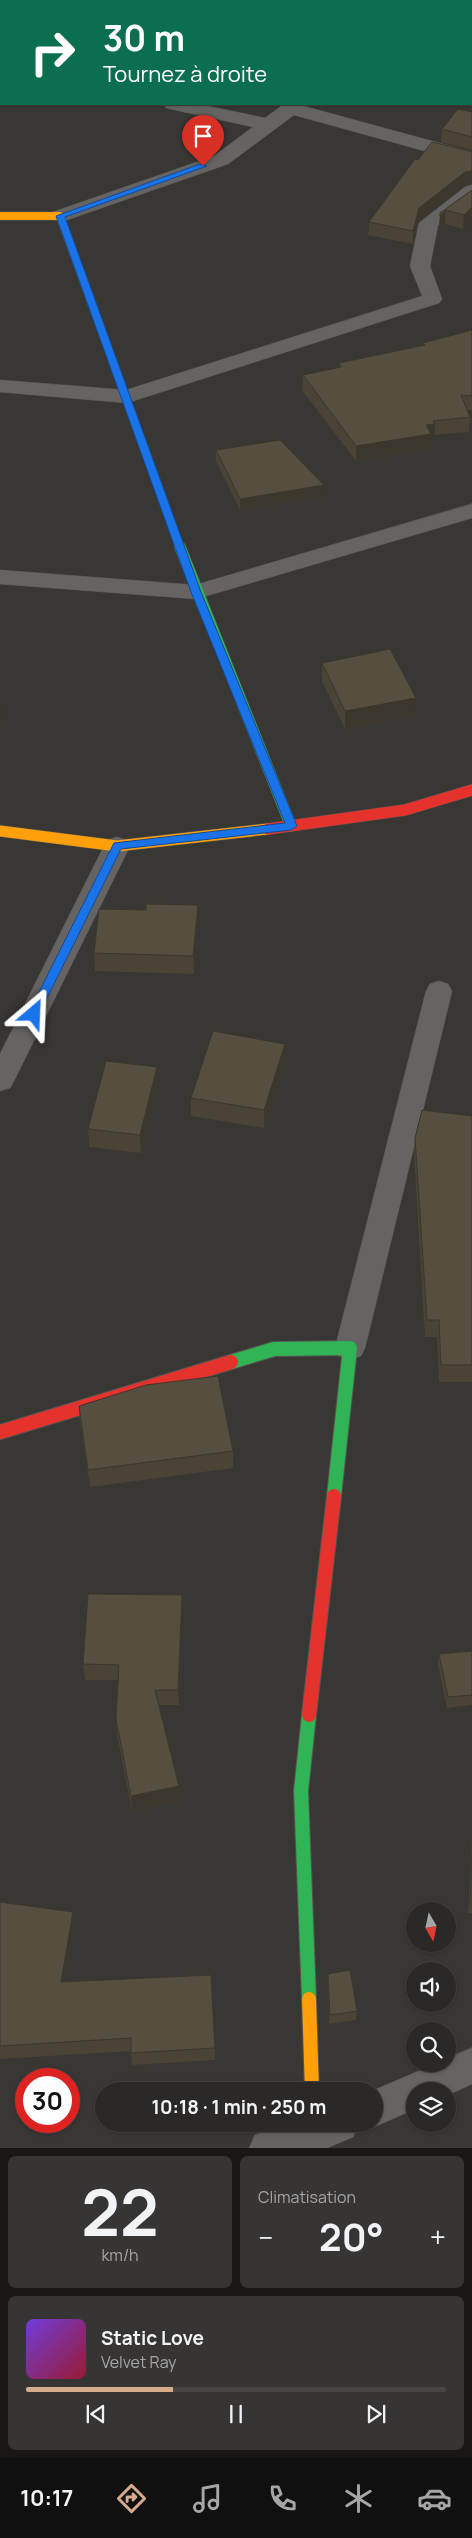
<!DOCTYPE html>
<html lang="fr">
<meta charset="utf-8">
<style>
:root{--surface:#2b2927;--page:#373533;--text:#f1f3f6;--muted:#a6a6a7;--line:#474544;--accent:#d6ab8b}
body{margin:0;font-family:Manrope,sans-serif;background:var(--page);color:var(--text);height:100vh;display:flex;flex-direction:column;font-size:19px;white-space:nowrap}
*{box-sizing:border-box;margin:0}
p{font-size:16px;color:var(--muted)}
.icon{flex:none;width:28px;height:28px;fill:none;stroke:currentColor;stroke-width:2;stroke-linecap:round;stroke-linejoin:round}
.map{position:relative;height:2148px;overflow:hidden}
.side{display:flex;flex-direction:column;gap:8px;padding:8px;background:#181715;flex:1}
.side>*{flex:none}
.guide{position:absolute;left:0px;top:0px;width:472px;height:105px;box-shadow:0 1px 4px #0004,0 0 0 1px var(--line);background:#0b6e4f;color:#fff;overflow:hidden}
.needle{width:32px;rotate:171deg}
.controls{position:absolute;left:406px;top:1902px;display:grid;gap:10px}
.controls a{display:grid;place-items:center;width:50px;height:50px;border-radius:50%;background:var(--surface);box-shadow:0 1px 4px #0004,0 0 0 1px var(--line);font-size:25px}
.speed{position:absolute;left:15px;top:2068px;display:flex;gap:10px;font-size:25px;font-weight:700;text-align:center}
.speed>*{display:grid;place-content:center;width:65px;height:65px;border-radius:50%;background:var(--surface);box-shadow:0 1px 4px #0004,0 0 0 1px var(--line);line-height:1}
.speed .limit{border:8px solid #d22;background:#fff;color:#111}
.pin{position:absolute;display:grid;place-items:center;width:42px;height:42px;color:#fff;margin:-51px -21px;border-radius:50% 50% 50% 0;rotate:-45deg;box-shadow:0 0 5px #0007}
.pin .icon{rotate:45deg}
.me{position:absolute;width:55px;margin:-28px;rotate:26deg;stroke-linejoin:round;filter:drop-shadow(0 0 4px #0008)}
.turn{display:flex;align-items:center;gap:18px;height:105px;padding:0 20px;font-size:22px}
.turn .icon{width:65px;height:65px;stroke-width:2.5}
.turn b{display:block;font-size:35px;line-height:42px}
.big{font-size:38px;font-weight:700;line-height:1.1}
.side .tile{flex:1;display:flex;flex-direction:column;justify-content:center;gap:8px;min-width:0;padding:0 18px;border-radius:8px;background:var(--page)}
.side .dial{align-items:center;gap:0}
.dial b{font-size:65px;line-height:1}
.song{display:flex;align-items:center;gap:15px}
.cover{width:60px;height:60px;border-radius:8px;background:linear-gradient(135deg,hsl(260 70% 55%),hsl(350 70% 35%))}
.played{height:5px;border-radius:2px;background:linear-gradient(90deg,var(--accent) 35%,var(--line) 35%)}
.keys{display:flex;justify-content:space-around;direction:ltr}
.heat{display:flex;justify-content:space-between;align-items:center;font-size:28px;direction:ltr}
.side .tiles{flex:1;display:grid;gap:8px;grid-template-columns:1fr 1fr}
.tile:last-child{grid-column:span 2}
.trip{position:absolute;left:95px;top:2082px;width:288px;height:50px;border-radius:25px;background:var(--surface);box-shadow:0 1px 4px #0004,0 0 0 1px var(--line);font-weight:700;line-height:50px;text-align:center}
.tab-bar{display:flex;height:80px;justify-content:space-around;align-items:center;background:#111010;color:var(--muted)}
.tab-bar .icon{width:35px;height:35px}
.tab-bar .active{color:var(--accent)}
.tab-bar b{font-size:22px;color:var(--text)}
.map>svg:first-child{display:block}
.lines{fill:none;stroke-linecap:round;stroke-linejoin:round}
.lane-casing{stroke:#575553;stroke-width:1}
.street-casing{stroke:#575553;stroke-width:1}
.fast-far2-casing{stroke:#575553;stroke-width:9}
.fast-far1-casing{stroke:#575553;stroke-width:12}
.fast-casing{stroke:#575553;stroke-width:16}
.slow-far2-casing{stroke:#575553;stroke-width:9}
.slow-far1-casing{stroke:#575553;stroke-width:12}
.slow-casing{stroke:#575553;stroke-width:16}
.jam-far1-casing{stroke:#575553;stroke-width:12}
.jam-casing{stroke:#575553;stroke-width:16}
.lane{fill:#656462;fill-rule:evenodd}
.street{fill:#656462;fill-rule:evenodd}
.fast-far2{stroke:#30b455;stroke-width:8}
.fast-far1{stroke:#30b455;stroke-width:11}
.fast{stroke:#30b455;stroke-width:14}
.slow-far2{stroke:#ff9f0a;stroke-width:8}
.slow-far1{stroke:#ff9f0a;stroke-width:11}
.slow{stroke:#ff9f0a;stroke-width:14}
.jam-far1{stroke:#e5322d;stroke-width:11}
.jam{stroke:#e5322d;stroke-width:14}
.wall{fill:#4a4336}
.shaded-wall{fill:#3c372c}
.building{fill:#564e3f;stroke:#3c372c}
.route{fill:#1a73e8;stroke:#114b97}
</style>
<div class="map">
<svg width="472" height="2148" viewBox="0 0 472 2148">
<rect width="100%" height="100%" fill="#393734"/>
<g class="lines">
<!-- lane casing -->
<g class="lane-casing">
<path id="lane" d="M472,185v15l-34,25 -8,41 12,33 -3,4 -7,2 -7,-2 -15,-37 9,-43 46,-36z"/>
</g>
<!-- street casing -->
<g class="street-casing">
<g id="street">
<path d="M0,65l1,1v11h-1z"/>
<path d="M164,104h34l67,14 19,-14h12l176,48v12l-178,-49 -66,49 -161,56h-14l-3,-4 3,-4 161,-56 39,-29 -87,-19z"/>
<path d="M432,293l7,2 3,4 -3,4 -312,100 -127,-11v-12l126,10z"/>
<path d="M472,504v14l-276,81 -196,-15v-14l195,15z"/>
<path d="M117,837l9,3 4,6 -116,235 -4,7 -10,3v-37l104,-208 4,-6z"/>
<path d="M439,981l9,3 4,7 -87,357 -4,8 -11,4 -11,-4 -4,-8 91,-357 4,-7z"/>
<path d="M472,2048v36l-24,11v-4h-33v18l-41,18 -8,-3h8l-2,-33 63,-27h13v-6z"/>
<path d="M289,2124h70l-6,13 -26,11h-78l6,-13z"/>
</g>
</g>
<!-- fast-far2 casing -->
<g class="fast-far2-casing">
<path id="fast-far2" d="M161,494l19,54"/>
</g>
<!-- fast-far1 casing -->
<g class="fast-far1-casing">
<path id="fast-far1" d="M180,547l111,279"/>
</g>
<!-- fast casing -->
<g class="fast-casing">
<g id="fast">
<path d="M231,1362l43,-13 76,-1 -16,148"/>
<path d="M309,1715l-8,76 8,208"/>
</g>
</g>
<!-- slow-far2 casing -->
<g class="slow-far2-casing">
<path id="slow-far2" d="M0,216h60l101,278"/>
</g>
<!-- slow-far1 casing -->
<g class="slow-far1-casing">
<path id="slow-far1" d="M0,831l117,15 151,-17"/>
</g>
<!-- slow casing -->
<g class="slow-casing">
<path id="slow" d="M309,1999l3,92"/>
</g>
<!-- jam-far1 casing -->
<g class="jam-far1-casing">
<path id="jam-far1" d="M268,829l137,-19 67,-20"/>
</g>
<!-- jam casing -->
<g class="jam-casing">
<g id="jam">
<path d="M0,1432l231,-70"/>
<path d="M309,1715l25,-219"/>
</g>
</g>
<!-- lane -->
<use href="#lane" class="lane"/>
<!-- street -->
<use href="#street" class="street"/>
<!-- fast-far2 -->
<use href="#fast-far2" class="fast-far2"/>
<!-- fast-far1 -->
<use href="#fast-far1" class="fast-far1"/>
<!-- fast -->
<use href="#fast" class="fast"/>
<!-- slow-far2 -->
<use href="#slow-far2" class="slow-far2"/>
<!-- slow-far1 -->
<use href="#slow-far1" class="slow-far1"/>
<!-- slow -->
<use href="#slow" class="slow"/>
<!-- jam-far1 -->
<use href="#jam-far1" class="jam-far1"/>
<!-- jam -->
<use href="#jam" class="jam"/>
</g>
<!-- wall -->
<g class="wall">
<path d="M472,112v38l-31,-8 1,-13z"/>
<path d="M472,152v32l-8,2 -46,36 -5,22 -45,-9 1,-13 49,-62z"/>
<path d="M472,190l-9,39 -18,-5 -6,5 1,-16z"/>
<path d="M472,330v80h-5l3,7 -1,15 -35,3v3l-3,1 -1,10 -74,12 -54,-71 1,-15 36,-7v-5l84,-18v-2z"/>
<path d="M216,450l107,46 -83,14 -24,-49z"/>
<path d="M322,663l93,53 -70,13 -23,-48z"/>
<path d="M198,905v19l-4,50 -99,-3 -1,-18z"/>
<path d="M285,1062l-21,66 -73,-12v-18z"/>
<path d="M157,1067v18l-16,68 -52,-6 -1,-18z"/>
<path d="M472,1116v266h-33l-2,-45h-12l-11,-182 1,-17z"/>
<path d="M79,1406l154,45v17l-143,19 -10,-65z"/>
<path d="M182,1611l-3,94h-20l20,81v15l-47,10 -15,-77 -1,-15 2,-39h-33l-2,-16z"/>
<path d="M472,1651v54l-25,3 -9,-44 1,-10z"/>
<path d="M472,1840v73h-4z"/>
<path d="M0,1902l73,10 1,13 -10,57 151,66v12l-83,5 -1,-14 -131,8z"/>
<path d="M328,1974l29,37 -1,9 -27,4 -1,-41z"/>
</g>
<!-- shaded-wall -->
<g class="shaded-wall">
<path d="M472,171v13l-8,2 -46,36 -5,22v-13l6,-23 46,-36z"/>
<path d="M472,207v12l-9,10 1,-14z"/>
<path d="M446,210l-1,14 -6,5 1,-13z"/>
<path d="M435,424l-1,14 -3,1 -1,10 -74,12v-15l70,-21z"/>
<path d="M324,485l-1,11 -83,14v-11z"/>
<path d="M416,698l-1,18 -70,13v-18z"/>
<path d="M0,702l2,18 -2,2z"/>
<path d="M198,905v19l-4,50 -1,-18z"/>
<path d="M285,1044v18l-21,66v-18z"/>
<path d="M157,1067v18l-16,68 -1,-18z"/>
<path d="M182,1595v16l-3,94 -1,-15z"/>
<path d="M179,1786v15l-47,10 -1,-15z"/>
<path d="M73,1912l1,13 -12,70 -1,-13z"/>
</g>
<!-- building -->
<g class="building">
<path d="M458,109l14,3v25l-30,-8z"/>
<path d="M432,142l40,10v19l-7,1 -46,36 -6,23 -44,-9 46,-63 3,1z"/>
<path d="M472,190v17l-8,8 -18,-5 -6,6v-3z"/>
<path d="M472,330v66l-11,-1 9,22 -37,4 2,3 -9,1 5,9 -75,12 -53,-71 38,-8 -2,-4 86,-18 -2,-2z"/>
<path d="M280,440l44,45 -84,14 -24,-49z"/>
<path d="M390,649l26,49 -71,13 -23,-48z"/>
<path d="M146,904l52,1 -5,51 -99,-3 5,-44 47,1z"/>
<path d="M213,1031l72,13 -21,66 -73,-12z"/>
<path d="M106,1061l51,6 -17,68 -52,-6z"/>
<path d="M422,1110l50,6v249h-31l-2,-45h-12l-12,-182z"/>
<path d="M218,1376l15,75 -145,19 -9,-64 67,-21z"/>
<path d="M88,1594l94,1 -4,95h-23l24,96 -48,10 -15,-77 3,-54 -36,-1z"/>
<path d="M472,1651v44l-24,2 -9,-43z"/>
<path d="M472,1853v51h-2z"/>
<path d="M0,1902l73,10 -12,70 150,-7 4,73 -84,5v-15l-131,8z"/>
<path d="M350,1970l7,41 -27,4 -2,-41z"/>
</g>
<!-- route -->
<path class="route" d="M200,164l7,2 -142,51 136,375 96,234 -6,4 -170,19 -82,165 -5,4 -6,-4 86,-171 171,-20 -94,-231 -135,-376z"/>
</svg>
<div class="controls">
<a><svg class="needle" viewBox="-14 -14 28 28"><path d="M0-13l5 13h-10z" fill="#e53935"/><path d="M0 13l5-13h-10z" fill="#a6a6a7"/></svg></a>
<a><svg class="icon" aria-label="sound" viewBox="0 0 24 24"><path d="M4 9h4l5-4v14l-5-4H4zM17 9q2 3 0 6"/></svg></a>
<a><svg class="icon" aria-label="search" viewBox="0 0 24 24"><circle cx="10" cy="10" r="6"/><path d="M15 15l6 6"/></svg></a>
<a><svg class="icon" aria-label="layers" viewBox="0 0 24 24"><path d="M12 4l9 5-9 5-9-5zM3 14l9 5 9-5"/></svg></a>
</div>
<div class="speed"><div class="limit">30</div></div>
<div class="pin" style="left:203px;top:166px;background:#d93025"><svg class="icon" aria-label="arrive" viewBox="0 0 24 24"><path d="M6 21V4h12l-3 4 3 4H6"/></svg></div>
<svg class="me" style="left:34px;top:1014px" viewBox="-20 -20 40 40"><path d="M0-17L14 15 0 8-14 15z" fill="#1a73e8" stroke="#fff" stroke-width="4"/></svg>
<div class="trip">10:18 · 1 min · 250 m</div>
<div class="guide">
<div class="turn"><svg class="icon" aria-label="right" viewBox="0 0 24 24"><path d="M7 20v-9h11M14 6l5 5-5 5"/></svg><div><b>30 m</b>Tournez à droite</div></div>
</div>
</div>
<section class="side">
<div class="tiles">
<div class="tile dial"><b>22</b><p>km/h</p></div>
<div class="tile"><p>Climatisation</p>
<div class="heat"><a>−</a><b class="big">20°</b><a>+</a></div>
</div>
<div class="tile">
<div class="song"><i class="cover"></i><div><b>Static Love</b><p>Velvet Ray</p></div></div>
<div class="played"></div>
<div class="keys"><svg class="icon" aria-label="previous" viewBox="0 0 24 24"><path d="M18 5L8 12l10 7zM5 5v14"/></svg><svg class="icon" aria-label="pause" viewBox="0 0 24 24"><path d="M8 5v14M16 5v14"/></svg><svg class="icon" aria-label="next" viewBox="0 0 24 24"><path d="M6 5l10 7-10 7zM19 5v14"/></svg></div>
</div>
</div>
</section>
<nav class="tab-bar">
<b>10:17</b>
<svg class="icon active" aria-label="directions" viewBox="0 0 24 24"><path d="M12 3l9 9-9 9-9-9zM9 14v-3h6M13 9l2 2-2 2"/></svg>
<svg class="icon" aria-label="music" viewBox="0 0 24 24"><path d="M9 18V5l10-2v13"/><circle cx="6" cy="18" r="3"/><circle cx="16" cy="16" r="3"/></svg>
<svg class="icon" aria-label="phone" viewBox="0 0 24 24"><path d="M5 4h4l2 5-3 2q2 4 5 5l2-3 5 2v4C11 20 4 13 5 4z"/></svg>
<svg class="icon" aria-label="climate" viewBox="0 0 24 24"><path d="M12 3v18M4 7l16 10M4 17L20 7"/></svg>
<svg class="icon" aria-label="car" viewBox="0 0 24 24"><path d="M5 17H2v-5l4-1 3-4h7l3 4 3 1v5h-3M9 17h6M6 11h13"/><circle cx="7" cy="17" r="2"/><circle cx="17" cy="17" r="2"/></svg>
</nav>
